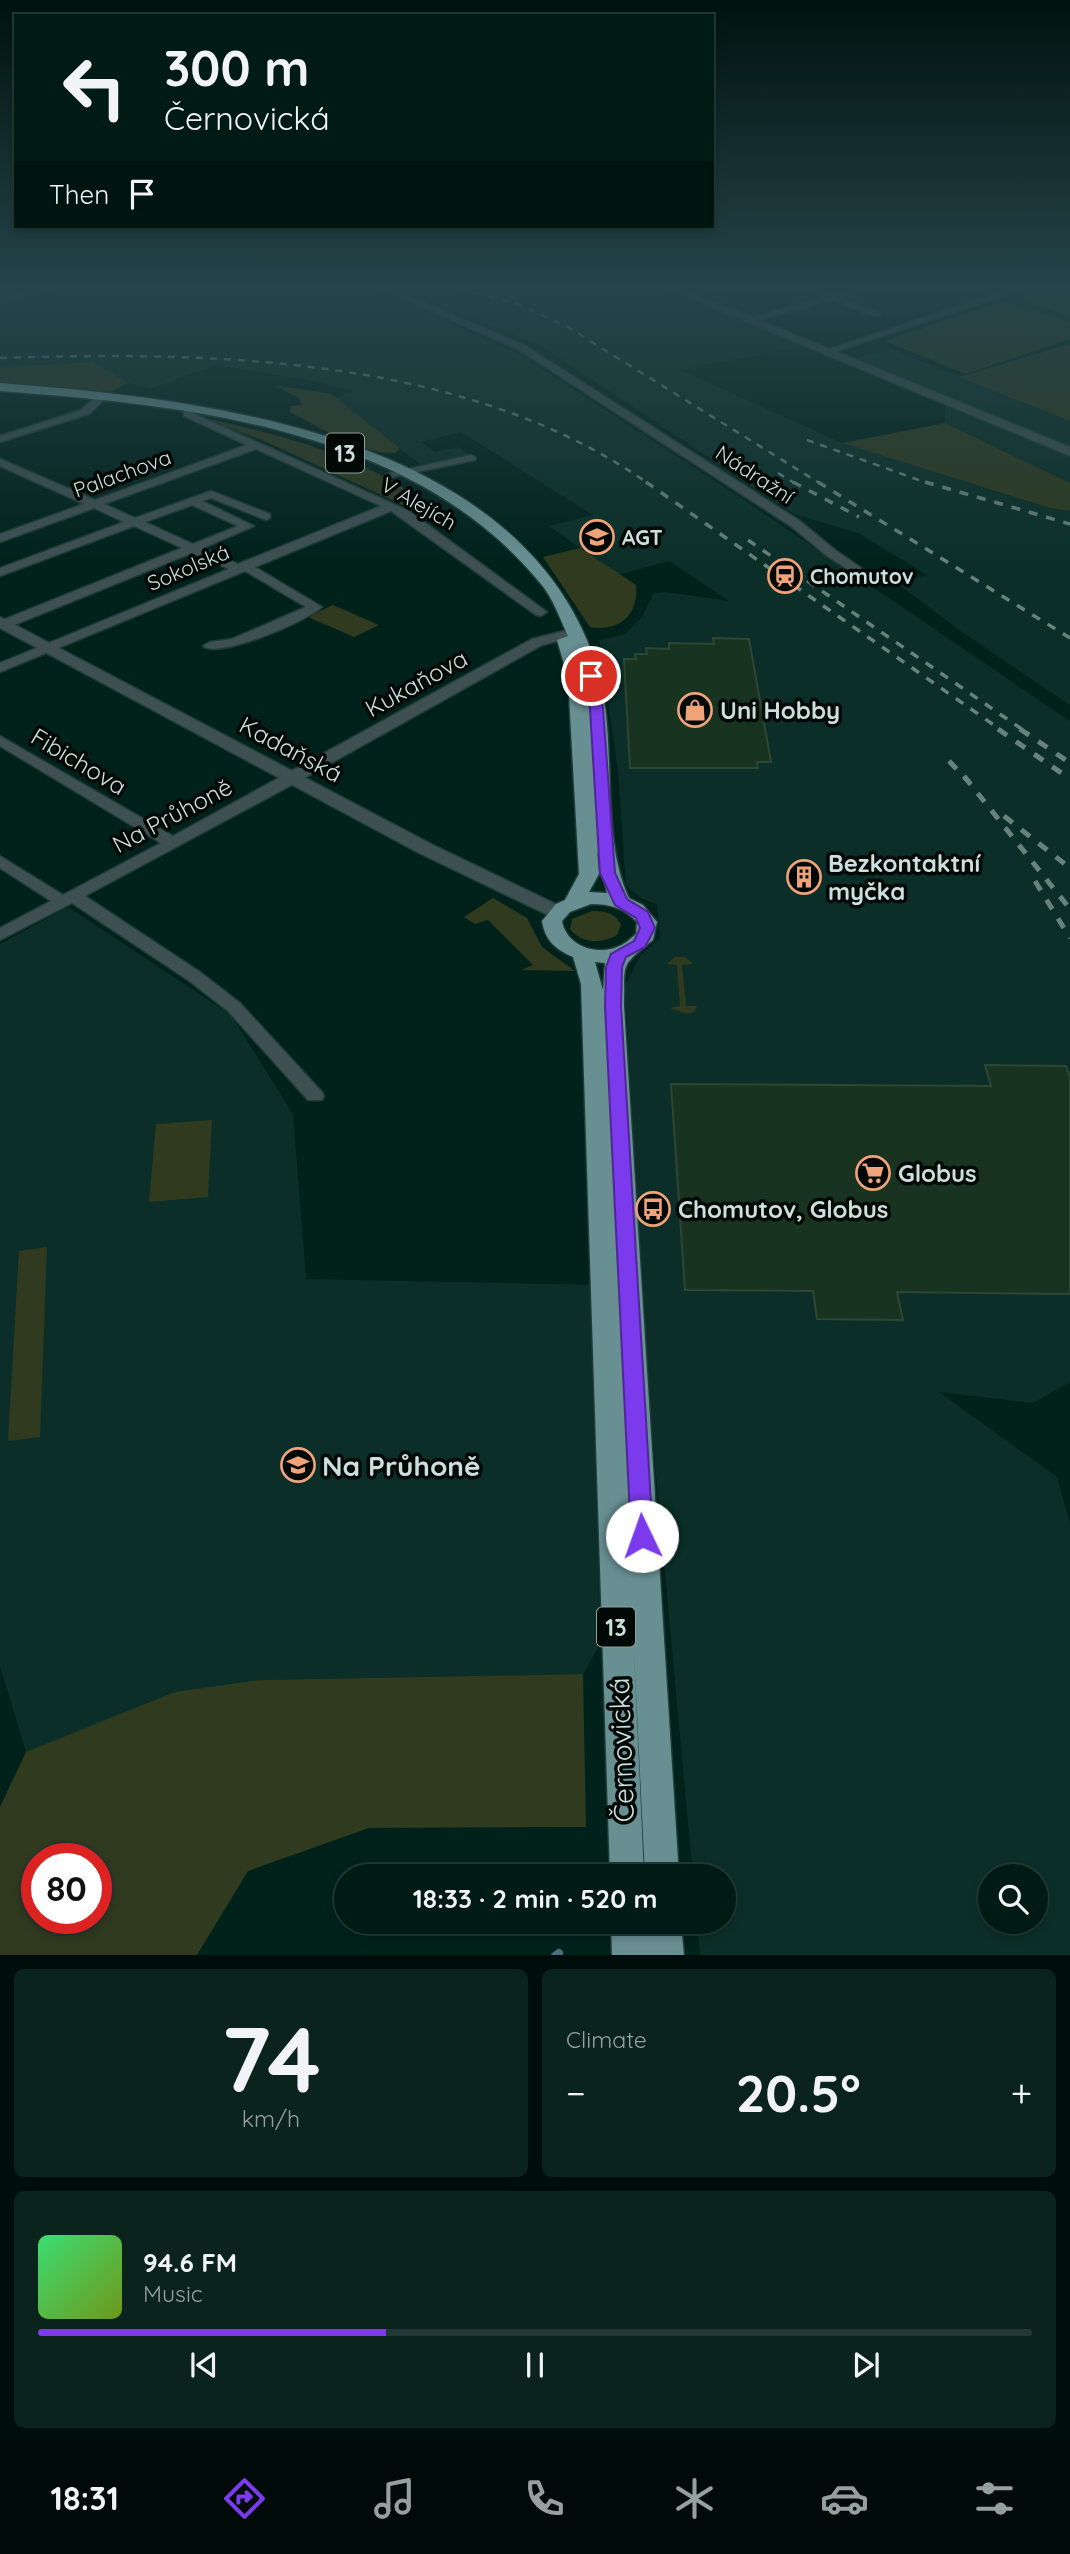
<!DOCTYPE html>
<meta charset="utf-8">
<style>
:root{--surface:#001a14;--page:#0a231d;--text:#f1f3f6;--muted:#95a1a0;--line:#223834;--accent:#7c3aed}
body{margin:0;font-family:Quicksand,sans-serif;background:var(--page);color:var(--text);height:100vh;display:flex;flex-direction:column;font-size:26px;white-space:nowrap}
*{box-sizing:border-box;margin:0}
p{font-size:23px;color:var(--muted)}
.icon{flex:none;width:38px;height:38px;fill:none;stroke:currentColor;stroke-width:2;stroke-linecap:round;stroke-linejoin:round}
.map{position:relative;height:1955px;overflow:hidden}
.sheet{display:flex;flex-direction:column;gap:14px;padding:14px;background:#000e0b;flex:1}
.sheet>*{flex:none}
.top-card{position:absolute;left:14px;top:14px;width:700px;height:214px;border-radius:0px;box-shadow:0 4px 10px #0003,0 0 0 2px var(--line);background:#001a14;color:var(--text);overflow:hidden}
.buttons{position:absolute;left:978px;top:1864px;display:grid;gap:14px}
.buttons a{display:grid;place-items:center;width:70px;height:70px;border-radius:50%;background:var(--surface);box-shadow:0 4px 10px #0003,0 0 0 2px var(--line);font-size:35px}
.speed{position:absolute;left:21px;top:1843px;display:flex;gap:14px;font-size:35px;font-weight:700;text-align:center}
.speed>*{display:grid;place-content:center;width:91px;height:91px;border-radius:50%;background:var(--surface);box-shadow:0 4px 10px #0003,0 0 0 2px var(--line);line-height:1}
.speed .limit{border:10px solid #d22;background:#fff;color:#111}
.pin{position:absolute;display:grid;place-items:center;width:60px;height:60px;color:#fff;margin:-30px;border:4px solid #fff;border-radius:50%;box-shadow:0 2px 7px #0007}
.me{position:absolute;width:77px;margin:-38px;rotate:357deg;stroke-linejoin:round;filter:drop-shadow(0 0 5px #0008)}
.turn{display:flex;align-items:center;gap:24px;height:147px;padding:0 35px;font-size:32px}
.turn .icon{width:91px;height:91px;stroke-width:2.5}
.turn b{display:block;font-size:49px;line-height:60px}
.then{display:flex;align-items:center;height:66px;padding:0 35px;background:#0003;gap:14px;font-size:26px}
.big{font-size:52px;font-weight:800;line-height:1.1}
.sheet .tile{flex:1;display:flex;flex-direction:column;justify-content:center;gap:10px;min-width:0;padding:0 24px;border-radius:10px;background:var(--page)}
.sheet .dial{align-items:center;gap:0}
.dial b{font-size:91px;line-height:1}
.song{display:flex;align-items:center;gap:21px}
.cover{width:84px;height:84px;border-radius:10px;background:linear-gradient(135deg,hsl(140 70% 55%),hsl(80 70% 35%))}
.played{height:7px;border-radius:4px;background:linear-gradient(90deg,var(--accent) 35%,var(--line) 35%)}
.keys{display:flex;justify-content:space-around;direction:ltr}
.heat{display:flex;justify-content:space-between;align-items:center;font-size:38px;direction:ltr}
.sheet .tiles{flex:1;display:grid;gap:14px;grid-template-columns:1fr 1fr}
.tile:last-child{grid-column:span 2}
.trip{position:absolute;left:334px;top:1864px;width:402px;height:70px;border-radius:35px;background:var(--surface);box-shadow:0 4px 10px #0003,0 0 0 2px var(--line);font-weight:800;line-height:70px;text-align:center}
.dock{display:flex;height:112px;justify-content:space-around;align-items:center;background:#000a08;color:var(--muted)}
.dock .icon{width:49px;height:49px}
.dock .selected{color:var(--accent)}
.dock b{font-size:32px;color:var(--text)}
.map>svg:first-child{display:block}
.built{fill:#0b2f28;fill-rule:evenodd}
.green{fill:#2f3a1f;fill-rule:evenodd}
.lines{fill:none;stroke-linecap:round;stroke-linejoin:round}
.stream{stroke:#4b6e7e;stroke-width:8}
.building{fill:#183320;stroke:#2e4634;stroke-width:2}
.minor-casing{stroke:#1d3c36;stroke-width:3}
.tertiary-casing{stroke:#1d3c36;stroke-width:3}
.trunk-casing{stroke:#1d3c36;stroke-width:3}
.minor{fill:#3f5052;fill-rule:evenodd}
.tertiary{fill:#3f5052;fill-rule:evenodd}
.trunk{fill:#688f92;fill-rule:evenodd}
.rail-far2{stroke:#67817b;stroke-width:2.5;stroke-dasharray:7 7;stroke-linecap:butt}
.rail-far1{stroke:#67817b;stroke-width:3.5;stroke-dasharray:9 9;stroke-linecap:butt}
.rail{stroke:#67817b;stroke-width:5;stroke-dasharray:11 11;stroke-linecap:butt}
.route{fill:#7c3aed;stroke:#51269a;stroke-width:2}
.labels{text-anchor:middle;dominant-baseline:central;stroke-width:7;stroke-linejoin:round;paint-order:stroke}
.far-street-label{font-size:21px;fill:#ccdfda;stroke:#000906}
.far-poi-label{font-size:21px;font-weight:bold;fill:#ccdfda;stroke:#000906;text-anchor:start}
.shield{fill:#000906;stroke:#8f9f9a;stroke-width:2}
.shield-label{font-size:23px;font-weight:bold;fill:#ccdfda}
.street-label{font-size:24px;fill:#ccdfda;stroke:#000906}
.poi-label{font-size:24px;font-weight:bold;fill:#ccdfda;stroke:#000906;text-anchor:start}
.near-poi-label{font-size:28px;font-weight:bold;fill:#ccdfda;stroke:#000906;text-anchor:start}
.near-street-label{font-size:28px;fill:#ccdfda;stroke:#000906}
</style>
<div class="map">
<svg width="1070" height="1956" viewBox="0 0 1070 1956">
<rect width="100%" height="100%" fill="#00221b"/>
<!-- built -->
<g class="built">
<path d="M80,289h299l148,70 217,141 326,221v661l-37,21 -94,-11 118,85 13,47v431h-370l-3,-33h27v-46h-31l-45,-488 -23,-402 15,-30 20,-18 -3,-33 -18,-8 -13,-12 -8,-114 -19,-131 26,-6 17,-17 12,-24 12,-1 63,9 -60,-40 -51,14 -69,-49 44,-11 -132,-83 -40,10 14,10 23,-5 12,9 -49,9 -86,-67 18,-7 -44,-11 -95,-15 -63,24 -23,-6 -36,-21 -92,5v-71zM990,1876h46v46h-46z"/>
<path d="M400,289h277l139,55 -136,26 162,73 208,65 20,3v194l-111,-75 -62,-47 30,-8 -69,-42 -64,-19 -254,-169z"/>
<path d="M891,349l179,72v62l-125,-60v-17l-20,-16 -71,-32z"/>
<path d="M68,907l163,108 62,99 13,165 287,6 7,359 -17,30 -323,6 -234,72 -26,-86v-722z"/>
</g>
<!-- green -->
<g class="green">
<path d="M1040,289h30v28l-57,-19z"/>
<path d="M1004,301l21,10 7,-1 38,12v17l-104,35 -81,-33z"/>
<path d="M1070,344v77l-111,-44z"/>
<path d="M93,362l35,21 -18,9 -110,-8v-17z"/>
<path d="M274,385l57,9 69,54 -4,5c-35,2 -76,-26 -106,-41l1,-6 10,-1 -2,-7z"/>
<path d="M204,418c78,17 154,37 220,83l-17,6 -145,-67z"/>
<path d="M945,423l125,60v28l-20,-3 -208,-65z"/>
<path d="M580,548l56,37c3,31 -18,47 -46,42l-47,-70z"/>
<path d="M333,605l46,20 -25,12 -46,-20z"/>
<path d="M493,898l34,20 15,29 33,24 -54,-1 12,-5 -45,-45 -13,4 -11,-7z"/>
<path d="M592,911c12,0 24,2 29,14l-4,10c-15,9 -36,9 -47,-6l2,-10z"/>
<path d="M675,957h11l7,7 -11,1 4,41h11l-3,6 -7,2 -17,-6 10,-2 -3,-41 -10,-1z"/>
<path d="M212,1120l-4,77 -59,5 7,-78z"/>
<path d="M47,1247l-7,190 -32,4 11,-190z"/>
<path d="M583,1674l3,153 -217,1 -121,43 -51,84h-197v-148l26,-55 149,-60 85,-12zM37,1858h59v60h-59z"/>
</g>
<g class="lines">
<!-- stream -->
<path class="stream" d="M555,1956l4,-3"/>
</g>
<!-- building -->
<g class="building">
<path d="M713,638l36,1 22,123h-14l1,6h-128l-6,-109h12l-1,-5h12l-1,-6 23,1v-6l45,1z"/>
<path d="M985,1065l81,1 4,12v216l-173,-2 6,28 -86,-1 -4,-28 -128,-1 -14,-206 320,2z"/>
</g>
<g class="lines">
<!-- minor casing -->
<g class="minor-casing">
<g id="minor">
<path d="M39,289h19l-58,14v-6z"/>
<path d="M380,289h13l131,56 276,176 35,29 48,33 -10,3 -46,-30 -35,-29 -274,-178z"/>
<path d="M808,289c9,0 15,3 24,5 10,1 25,-5 36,-5l-26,9 39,16 -8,2 -40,-16 -85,23 -5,-3 81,-23z"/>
<path d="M1009,289h14l-194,65 -8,-2z"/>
<path d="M97,396l9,2 -17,16 -89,28v-6l81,-26z"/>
<path d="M188,411l221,100 138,101 -6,4 -5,-1 -145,-104 -136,56 67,40c-15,14 -103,52 -119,39l7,-4 22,-3 74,-32 -61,-36 -245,101v-9l229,-94 -37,-16 -183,74h-9v-6l182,-73 -48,-22 -134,50v-8l124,-46 -30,-14 -94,34v-8l84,-30 -84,-38v-7l95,41 152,-55 -63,-29v-4zM256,449l125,57 -143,58 -35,-16 51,-22 -52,-25 9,-3 55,22 4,-2v-4l-59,-23 -76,27 -31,-14zM192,505l46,21 -45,18 -48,-22z"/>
<path d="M471,455l5,3 -1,2 -83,17 -6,-3z"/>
<path d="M564,631l5,1v6l-27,7 -243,136 -214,115 115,76 40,31 82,89 2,4 -2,4h-14l-80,-89 -40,-31 -116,-77 -72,37v-12l51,-27 -51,-33v-12l63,39 98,-52 -161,-97v-10l173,100 359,-197z"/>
</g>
</g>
<!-- tertiary casing -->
<g class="tertiary-casing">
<g id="tertiary">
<path d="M668,289h15l387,158v9z"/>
<path d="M0,617l433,228 131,63 3,4 -10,6 -7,-2 -131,-63 -419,-225z"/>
</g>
</g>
<!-- trunk casing -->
<g class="trunk-casing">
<g id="trunk">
<path d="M0,383c204,16 515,50 594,275 27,75 3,170 35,240l14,7 14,17 -4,18c-34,28 -28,21 -29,66l55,870h-34l-11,-226 10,226h-34l-29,-892 -8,-27c-18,-8 -28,-17 -31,-36l14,-17 9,-4 14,-26 -11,-196 -11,-38 11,-4c-8,-17 -15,-38 -27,-52 -127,-156 -354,-179 -541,-193zM597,851l10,42 -18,-1 10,-18zM591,904c19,0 33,4 46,18l-1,12c-6,5 -12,11 -19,13 -22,9 -51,-2 -55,-26l8,-9zM595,962l10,1 -2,27z"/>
<path d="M611,1922h70l3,34h-36l-1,-17 1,17h-36z"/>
</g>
</g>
<!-- minor -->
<use href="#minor" class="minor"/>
<!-- tertiary -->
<use href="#tertiary" class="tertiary"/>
<!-- trunk -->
<use href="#trunk" class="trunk"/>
<!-- rail-far2 -->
<g class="rail-far2">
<path d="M461,289l56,15 49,22 255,158"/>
<path d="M0,358c214,-7 467,-2 649,126"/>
<path d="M807,440l123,44"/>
<path d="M778,473l18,11"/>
</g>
<!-- rail-far1 -->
<g class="rail-far1">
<path d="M646,482l355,248"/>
<path d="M793,482l66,35"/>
<path d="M818,482l252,156"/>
<path d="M925,482l145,42"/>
<path d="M748,540l275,190"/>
</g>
<!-- rail -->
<g class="rail">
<path d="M998,729l72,50"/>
<path d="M1020,729l50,34"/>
<path d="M949,761l20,21"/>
<path d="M964,776l106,133"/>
<path d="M1004,816l66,52"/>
<path d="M1035,881l35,57"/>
</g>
</g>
<!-- sky -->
<linearGradient id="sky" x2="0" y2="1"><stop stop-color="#00130f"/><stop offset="0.51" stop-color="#26444a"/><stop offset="1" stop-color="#26444a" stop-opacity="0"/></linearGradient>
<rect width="1070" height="563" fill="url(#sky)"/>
<!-- route -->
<path class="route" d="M591,672l7,4 5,33 12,164 12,26 21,13 7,16 -10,19 -19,10 -4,10 -1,39 32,530 -3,7 -8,3 -8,-3 -3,-7 -26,-530 1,-39 5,-13 23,-13 6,-13 -4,-10 -21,-13 -15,-32 -10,-164 -5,-33z"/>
<!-- icons -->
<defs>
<g id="school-ring" transform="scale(1.75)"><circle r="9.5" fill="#000906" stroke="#f0a279" stroke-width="1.5"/><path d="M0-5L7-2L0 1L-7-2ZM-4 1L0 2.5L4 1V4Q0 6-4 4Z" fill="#f0a279"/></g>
<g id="station-ring" transform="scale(1.75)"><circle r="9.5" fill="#000906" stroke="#f0a279" stroke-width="1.5"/><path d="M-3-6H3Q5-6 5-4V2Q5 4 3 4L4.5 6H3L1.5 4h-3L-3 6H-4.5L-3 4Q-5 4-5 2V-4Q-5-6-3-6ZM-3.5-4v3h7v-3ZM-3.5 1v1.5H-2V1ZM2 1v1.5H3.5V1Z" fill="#f0a279"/></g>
<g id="shop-ring" transform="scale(1.75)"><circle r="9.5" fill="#000906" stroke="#f0a279" stroke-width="1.5"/><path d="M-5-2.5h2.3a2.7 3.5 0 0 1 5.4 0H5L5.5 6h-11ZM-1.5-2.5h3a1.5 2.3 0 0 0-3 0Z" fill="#f0a279"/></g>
<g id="building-ring" transform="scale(1.75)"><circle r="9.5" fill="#000906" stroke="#f0a279" stroke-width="1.5"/><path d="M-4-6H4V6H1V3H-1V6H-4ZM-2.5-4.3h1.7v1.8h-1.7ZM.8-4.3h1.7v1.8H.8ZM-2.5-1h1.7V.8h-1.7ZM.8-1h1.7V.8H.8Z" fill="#f0a279"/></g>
<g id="supermarket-ring" transform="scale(1.75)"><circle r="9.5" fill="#000906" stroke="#f0a279" stroke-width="1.5"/><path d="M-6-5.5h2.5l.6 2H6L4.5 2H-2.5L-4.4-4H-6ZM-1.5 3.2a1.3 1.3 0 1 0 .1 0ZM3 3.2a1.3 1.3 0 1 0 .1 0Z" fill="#f0a279"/></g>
<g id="bus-ring" transform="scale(1.75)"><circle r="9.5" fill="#000906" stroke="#f0a279" stroke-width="1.5"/><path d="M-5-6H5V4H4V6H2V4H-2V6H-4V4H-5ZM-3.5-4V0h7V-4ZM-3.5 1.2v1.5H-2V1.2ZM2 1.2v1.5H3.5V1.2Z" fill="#f0a279"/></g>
</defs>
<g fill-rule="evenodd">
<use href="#school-ring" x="597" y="537"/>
<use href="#station-ring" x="785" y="576"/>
<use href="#shop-ring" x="695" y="710"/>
<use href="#building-ring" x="804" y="877"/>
<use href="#supermarket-ring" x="873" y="1173"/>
<use href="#bus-ring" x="653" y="1209"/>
<use href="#school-ring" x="298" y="1465"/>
</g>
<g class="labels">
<!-- far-street labels -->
<g class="far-street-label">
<text transform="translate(122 473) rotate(-20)">Palachova</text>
<text transform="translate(755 474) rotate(33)">Nádražní</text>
<text transform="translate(419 503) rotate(30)">V Alejích</text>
<text transform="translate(188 567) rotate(-23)">Sokolská</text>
</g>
<!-- far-poi labels -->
<g class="far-poi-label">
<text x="622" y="537">AGT</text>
<text x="810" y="576">Chomutov</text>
</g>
<!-- shield labels -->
<g class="shield">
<rect x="326" y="433.5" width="38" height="39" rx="5"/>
<rect x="597" y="1607.5" width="38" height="39" rx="5"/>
</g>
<g class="shield-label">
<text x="345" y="453">13</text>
<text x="616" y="1627">13</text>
</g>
<!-- street labels -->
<g class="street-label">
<text transform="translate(416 683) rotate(-29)">Kukaňova</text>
<text transform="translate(291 749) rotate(28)">Kadaňská</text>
<text transform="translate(79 761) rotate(31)">Fibichova</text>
<text transform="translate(172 815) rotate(-28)">Na Průhoně</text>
</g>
<!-- poi labels -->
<g class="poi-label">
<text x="720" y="710">Uni Hobby</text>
<text x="828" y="863">Bezkontaktní<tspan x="828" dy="28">myčka</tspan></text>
<text x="898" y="1173">Globus</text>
<text x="678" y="1209">Chomutov, Globus</text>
</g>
<!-- near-poi labels -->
<g class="near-poi-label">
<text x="322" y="1465">Na Průhoně</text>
</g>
<!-- near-street labels -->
<g class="near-street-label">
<text transform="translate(621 1750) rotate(-92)">Černovická</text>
</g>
</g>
</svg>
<div class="buttons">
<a><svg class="icon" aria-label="search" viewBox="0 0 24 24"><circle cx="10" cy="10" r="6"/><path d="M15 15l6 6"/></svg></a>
</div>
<div class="speed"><div class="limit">80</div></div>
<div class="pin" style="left:591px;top:676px;background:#d93025"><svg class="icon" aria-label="arrive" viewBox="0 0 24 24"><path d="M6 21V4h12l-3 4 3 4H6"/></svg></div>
<svg class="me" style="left:642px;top:1536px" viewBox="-20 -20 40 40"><circle r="19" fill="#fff"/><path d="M0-13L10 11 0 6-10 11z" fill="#7c3aed"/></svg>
<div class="trip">18:33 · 2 min · 520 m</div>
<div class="top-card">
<div class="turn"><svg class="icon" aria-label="left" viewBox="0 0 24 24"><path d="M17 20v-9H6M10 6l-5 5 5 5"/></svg><div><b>300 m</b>Černovická</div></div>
<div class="then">Then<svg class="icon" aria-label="arrive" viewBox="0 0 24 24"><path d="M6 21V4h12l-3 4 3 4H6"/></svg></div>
</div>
</div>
<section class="sheet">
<div class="tiles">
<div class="tile dial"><b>74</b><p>km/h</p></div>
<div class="tile"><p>Climate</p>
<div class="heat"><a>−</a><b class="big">20.5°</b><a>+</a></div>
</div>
<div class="tile">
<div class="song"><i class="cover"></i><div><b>94.6 FM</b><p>Music</p></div></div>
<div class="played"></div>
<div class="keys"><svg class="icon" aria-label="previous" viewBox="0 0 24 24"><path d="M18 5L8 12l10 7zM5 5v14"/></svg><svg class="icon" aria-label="pause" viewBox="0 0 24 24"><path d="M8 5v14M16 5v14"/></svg><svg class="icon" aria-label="next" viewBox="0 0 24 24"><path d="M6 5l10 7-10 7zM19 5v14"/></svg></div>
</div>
</div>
</section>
<nav class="dock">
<b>18:31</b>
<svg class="icon selected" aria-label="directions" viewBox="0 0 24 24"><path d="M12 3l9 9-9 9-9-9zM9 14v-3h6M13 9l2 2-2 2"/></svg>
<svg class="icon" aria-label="music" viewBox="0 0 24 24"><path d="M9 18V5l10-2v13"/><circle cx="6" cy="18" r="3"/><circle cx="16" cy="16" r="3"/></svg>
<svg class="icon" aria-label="phone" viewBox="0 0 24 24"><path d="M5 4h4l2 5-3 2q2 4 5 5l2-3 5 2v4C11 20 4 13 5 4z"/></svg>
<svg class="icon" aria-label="climate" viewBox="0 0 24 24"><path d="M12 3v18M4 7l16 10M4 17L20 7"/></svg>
<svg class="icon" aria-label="car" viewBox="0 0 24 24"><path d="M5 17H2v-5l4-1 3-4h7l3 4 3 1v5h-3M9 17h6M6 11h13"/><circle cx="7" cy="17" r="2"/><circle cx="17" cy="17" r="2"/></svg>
<svg class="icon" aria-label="filters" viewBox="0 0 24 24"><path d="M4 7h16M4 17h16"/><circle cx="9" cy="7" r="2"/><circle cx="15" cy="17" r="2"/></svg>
</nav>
